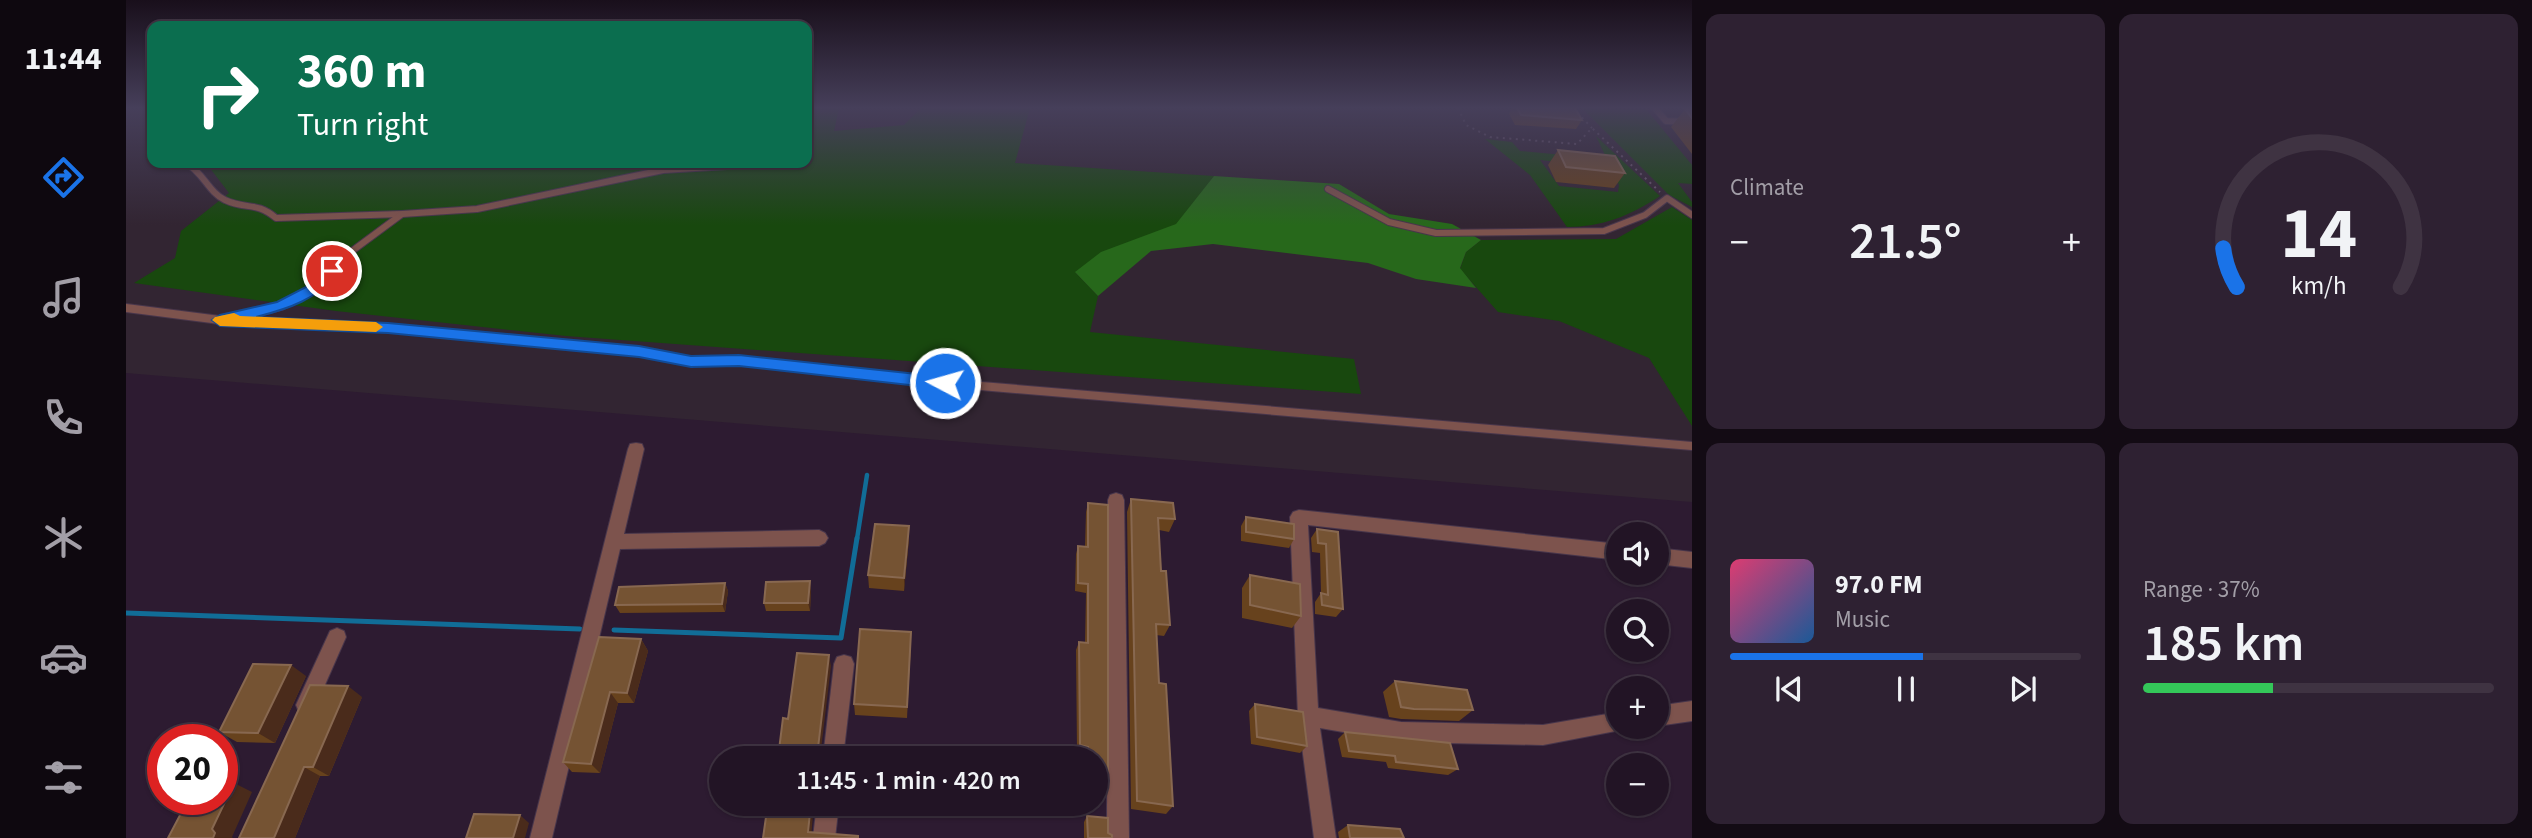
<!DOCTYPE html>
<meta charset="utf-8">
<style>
:root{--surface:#221425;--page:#2e2132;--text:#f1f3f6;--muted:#a29ea7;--line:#3f3342;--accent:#1a73e8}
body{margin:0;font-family:"Source Sans 3",sans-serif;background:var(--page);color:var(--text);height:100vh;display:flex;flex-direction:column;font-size:26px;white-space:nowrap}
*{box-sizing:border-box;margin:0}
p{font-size:23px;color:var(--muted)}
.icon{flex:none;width:38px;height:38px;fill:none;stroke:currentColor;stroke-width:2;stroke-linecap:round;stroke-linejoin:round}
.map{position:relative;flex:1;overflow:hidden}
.drawer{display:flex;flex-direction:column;gap:14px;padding:14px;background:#130b14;width:840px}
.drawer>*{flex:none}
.banner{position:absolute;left:21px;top:21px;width:665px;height:147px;border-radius:14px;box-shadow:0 2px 5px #0004,0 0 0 2px var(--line);background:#0b6e4f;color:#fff;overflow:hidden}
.fabs{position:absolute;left:1480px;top:522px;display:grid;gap:14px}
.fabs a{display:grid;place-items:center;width:63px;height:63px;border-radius:50%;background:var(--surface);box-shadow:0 2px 5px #0004,0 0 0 2px var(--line);font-size:35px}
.speed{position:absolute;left:21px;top:724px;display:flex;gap:14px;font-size:35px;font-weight:700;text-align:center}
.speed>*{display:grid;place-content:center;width:91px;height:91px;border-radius:50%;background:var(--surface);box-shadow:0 2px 5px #0004,0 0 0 2px var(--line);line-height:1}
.speed .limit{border:10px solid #d22;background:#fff;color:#111}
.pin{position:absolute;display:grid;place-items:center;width:60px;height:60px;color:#fff;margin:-30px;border:4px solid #fff;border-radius:50%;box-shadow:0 2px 7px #0007}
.me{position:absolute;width:77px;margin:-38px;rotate:276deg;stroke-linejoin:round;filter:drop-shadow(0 0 5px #0008)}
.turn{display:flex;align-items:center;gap:24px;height:147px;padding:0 35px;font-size:32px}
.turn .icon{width:91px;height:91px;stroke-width:2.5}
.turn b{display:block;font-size:49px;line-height:60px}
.big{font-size:52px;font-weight:600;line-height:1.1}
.drawer .card{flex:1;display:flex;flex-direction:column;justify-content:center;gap:10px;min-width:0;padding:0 24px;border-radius:14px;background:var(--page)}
.drawer .dial{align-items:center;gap:0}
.dial svg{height:182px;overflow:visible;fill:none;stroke:var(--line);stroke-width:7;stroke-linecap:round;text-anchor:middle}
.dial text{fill:var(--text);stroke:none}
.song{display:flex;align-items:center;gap:21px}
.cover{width:84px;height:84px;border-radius:10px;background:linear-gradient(135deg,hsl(340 70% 55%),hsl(210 70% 35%))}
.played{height:7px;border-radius:4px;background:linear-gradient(90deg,var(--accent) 55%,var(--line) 55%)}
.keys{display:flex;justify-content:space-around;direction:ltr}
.heat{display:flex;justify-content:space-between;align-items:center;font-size:38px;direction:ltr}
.charge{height:10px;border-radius:5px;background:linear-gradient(90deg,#34c759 37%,var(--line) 0)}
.drawer .tiles{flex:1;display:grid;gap:14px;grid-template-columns:repeat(2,1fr)}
.trip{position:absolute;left:583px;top:746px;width:399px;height:70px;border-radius:35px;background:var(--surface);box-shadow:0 2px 5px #0004,0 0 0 2px var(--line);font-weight:600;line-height:70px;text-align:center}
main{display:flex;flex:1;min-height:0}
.tab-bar{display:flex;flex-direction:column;width:126px;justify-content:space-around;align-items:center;background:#0e080f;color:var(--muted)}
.tab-bar .icon{width:49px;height:49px}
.tab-bar .selected{color:var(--accent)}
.tab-bar b{font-size:32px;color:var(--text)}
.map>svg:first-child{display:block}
.industrial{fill:#322532}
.green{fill:#18480e}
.forest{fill:#27681b}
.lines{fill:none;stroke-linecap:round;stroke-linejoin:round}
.stream-far1{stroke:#116d97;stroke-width:4.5}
.stream{stroke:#116d97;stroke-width:5}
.lane-far1-casing{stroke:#48364b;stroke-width:8}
.lane-casing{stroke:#48364b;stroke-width:10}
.street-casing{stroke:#48364b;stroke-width:2}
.path{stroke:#69586c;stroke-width:2;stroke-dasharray:2 4.5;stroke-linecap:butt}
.lane-far1{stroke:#7d534d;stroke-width:6}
.lane{stroke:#7d534d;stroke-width:8}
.street{fill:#7d534d;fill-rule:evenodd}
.wall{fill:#67421d}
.shaded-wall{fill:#4a2b1b}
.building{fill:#755333;stroke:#886850;stroke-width:2}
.route{fill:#1a73e8;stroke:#114b97;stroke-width:2}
.slow{fill:#f59e0b}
</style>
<main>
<nav class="tab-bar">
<b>11:44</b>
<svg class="icon selected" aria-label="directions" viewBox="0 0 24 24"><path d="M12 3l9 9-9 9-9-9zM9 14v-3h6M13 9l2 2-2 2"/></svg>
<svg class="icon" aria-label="music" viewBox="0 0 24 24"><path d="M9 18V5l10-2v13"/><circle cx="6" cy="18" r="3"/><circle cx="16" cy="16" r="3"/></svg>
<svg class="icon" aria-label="phone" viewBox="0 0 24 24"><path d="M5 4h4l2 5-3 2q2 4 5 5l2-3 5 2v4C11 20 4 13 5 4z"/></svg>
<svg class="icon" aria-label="climate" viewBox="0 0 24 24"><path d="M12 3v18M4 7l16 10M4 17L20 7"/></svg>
<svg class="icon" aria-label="car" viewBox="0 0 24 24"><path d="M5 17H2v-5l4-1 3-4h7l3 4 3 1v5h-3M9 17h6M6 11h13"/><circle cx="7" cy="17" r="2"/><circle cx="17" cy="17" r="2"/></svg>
<svg class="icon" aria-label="filters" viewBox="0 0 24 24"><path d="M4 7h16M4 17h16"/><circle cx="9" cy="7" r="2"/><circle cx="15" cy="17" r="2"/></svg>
</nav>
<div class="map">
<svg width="1566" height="838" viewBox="0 0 1566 838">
<rect width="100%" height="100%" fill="#2d1b31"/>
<!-- industrial -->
<path class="industrial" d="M0,108h26v55h655v-55h885v394l-1566,-129z"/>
<!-- green -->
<g class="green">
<path d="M681,108h32l-5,23 70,-6 17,-17h109l-15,55 199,13 -33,46 -105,51 22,23 -8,36 264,27 7,35 -795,-58 -230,-25 -202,-28 41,-25 6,-27 48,-38 -23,-30h601z"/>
<path d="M1456,108l64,1 46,56v19l-14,-1 14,19v5l-23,-12z"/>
<path d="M1470,136l64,60c-30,20 -58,31 -93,31l-37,-52 -45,-36 27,3 8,9 75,7 8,9 -63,-7 19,26 59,6 1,-7z"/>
<path d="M1546,207l20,13v206l-43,-68 -90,-37 -61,-9 -38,-43 6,-17 15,-12 135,-1z"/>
</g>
<!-- forest -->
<path class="forest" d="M1088,176l125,8 50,30 63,10 29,16 -15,12 -6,16 16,20 -60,-9 -48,-16 -155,-19 -62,7 -53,45 -23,-24 26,-20 75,-28z"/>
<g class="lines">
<!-- stream-far1 -->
<path class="stream-far1" d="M731,539l10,-64"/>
<!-- stream -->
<g class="stream">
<path d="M0,613l454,16"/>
<path d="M488,630l227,8 16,-100"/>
</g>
<!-- lane-far1 casing -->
<g class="lane-far1-casing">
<g id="lane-far1">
<path d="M1529,108l11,13 26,1"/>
<path d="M26,133v3"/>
<path d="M60,163c17,9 23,30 39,37 21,10 31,1 51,18l126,-4"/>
<path d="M1202,189l61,33 47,11 168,-2 41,-16 22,-17 25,17"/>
<path d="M167,300l24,-12 31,-34 54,-40 75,-5 186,-39 114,-7"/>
</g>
</g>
<!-- lane casing -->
<g class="lane-casing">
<g id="lane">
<path d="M0,308l94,12 168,8 251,23 52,10h48l230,24 723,61"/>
<path d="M110,318l45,-12 15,-8"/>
</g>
</g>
<!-- street casing -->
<g class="street-casing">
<g id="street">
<path d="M510,443l6,1 2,5 -20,85 195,-4 6,3 3,5 -3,5 -6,3 -199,3 -68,289h-22l98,-389 2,-5z"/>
<path d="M990,493l6,2 2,5 5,338h-22l1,-338 2,-5z"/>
<path d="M1173,510l320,34v16l-311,-35 10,183 83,14 142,3 76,-13v14h8l-1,3 -83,16 -142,-3 -81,-14 16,110h-22l-16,-122 -8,-199 3,-5z"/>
<path d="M1531,548l35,4v16l-35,-4z"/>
<path d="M211,628l7,3 2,6 -33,75 -7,3 -7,-3 -3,-7 34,-74z"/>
<path d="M718,655l7,2 3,7 -11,94h-20l11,-94 3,-7z"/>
<path d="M1566,701v20l-35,5v-20z"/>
<path d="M691,803h22l-4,35h-22z"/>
</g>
</g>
<!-- path -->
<g class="path">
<path d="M1332,108l8,17 24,12 87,7 15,-16 68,64"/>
<path d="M1447,108l19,20"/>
</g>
<!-- lane-far1 -->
<use href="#lane-far1" class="lane-far1"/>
<!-- lane -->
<use href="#lane" class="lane"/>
<!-- street -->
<use href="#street" class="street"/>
</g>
<!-- wall -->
<g class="wall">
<path d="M1386,108h63l7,12 -6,9 -61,-4 -6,-11z"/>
<path d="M1559,109h7v45l-21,-27z"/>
<path d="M1432,150l67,23 -11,15 -58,-6 -8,-17z"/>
<path d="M1005,499l44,20 -6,13 -10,-2 2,41 9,54 -6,11 -8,-1 3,48 14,123 -7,8 -35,-5 -4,-297z"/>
<path d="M962,503l20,286 -4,6 -8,-2v-35h-11v-5l-8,-1 -1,-102 3,-8 6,1 1,-50 -11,-2 1,-37 2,-8h7l1,-34z"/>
<path d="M1120,517l48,22 -5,9 -48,-7v-15z"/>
<path d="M1191,529l21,3 5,77 -7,8 -21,-3v-12l6,-9 -1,-40 -8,-1 -1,-14z"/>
<path d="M783,539l-5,52 -35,-3 -1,-13z"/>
<path d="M1124,575l51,41 -9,12 -50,-10v-30z"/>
<path d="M599,583l3,8 -3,21 -105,1 -5,-8z"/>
<path d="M685,590l-1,21h-44l-2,-8z"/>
<path d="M515,639l7,12 -14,52h-16l-18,70 -28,-1 -9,-10z"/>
<path d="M785,644l-4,74 -52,-3 -1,-11z"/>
<path d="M180,676l-31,67 -38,-1 -18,-10z"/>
<path d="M1269,681l78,29 -14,11 -58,-2 -12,-2 -6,-25z"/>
<path d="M236,697l-33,79h-9l-25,62h-56z"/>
<path d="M1129,704l52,42 -7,7 -49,-9 -2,-33z"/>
<path d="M1219,732l113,37 -10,6 -60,-7 -2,-6 -44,-5 -4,-18z"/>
<path d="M961,816l21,17 4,5h-28v-16z"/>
<path d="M1222,825l56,13h-65l-1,-6z"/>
</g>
<!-- shaded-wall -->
<g class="shaded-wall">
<path d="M783,526v13l-5,52v-13z"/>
<path d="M684,581l1,9 -1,21 -2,-8z"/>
<path d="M599,583l3,8 -3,21 -3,-8z"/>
<path d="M515,639l7,12 -14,52 -7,-10z"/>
<path d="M703,655l2,11 -11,92 -2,-10z"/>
<path d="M165,665l15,11 -31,67 -17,-10z"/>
<path d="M222,686l14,11 -33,79 -16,-9z"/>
<path d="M484,692l8,11 -18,70 -9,-9z"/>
<path d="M178,767l16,9 -25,62h-21z"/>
<path d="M108,783l18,9 -20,45 1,1h-20l-1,-9z"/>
<path d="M685,803h3l-3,35 -3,-6z"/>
<path d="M394,815l9,8 -4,15h-12z"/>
</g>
<!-- building -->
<g class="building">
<path d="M1391,108h58l7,12 -61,-5z"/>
<path d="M1559,109h7v9z"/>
<path d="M1432,150l57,6 10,17 -59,-6z"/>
<path d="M1005,499l42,4 2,16 -17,-1 3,53h5l4,54 -14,-1 3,59 7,1 7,122 -36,-5z"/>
<path d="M962,503l20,2v284l-12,-2v-29h-8v-11l-8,-2 -1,-103 9,1v-59l-10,-1v-37l10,1z"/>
<path d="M1120,517l48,7v15l-48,-7z"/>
<path d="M749,524l34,2 -5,52 -36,-3z"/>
<path d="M1191,529l21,3 5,77 -21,-4 -1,-12 7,2 -2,-51 -8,-1z"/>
<path d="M1124,575l50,9 1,32 -51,-11z"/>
<path d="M684,581l-2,22h-44l2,-21z"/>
<path d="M599,583l-3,21 -107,1 4,-18z"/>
<path d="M734,629l51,3 -4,75 -53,-3z"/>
<path d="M473,637l42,2 -14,54 -17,-1 -19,72 -28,-2z"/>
<path d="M671,653l32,2 -11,93 4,3 -1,7h-43l5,-40 5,1z"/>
<path d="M127,664l38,1 -33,68 -39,-1z"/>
<path d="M1269,681l72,9 6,20 -59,-1 -13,-2z"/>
<path d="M184,685l38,1 -35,81h-9l-30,71h-35z"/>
<path d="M1129,704l48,8 4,34 -50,-9z"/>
<path d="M1219,732l105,11 8,26 -62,-7 -1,-6 -46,-5z"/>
<path d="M96,783h12l-22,46 3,4 -2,5h-45l20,-38h34z"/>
<path d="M642,803h43l-3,29 50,4v2h-95z"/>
<path d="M348,814l46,1 -7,23h-47z"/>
<path d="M961,816l21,2v15l4,2v3h-24z"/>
<path d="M1222,825l52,4 4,9h-54z"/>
</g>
<!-- sky -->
<linearGradient id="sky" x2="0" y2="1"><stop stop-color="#190f1b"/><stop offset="0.48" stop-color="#463f5a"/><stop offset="1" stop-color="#463f5a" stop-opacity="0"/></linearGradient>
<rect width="1566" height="225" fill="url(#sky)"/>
<!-- route -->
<path class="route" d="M206,266l7,5c-20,28 -51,38 -83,46l132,6 251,23 52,10 48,-1 206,22 8,6 -8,6 -206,-23 -48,1 -52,-10 -251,-24 -168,-7 -8,-6 8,-5 57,-13 35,-18z"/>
<!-- slow -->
<path class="slow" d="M108,313l6,3 136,6 7,5 -7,5 -156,-6 -8,-6 3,-3z"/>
</svg>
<div class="fabs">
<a><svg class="icon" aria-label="sound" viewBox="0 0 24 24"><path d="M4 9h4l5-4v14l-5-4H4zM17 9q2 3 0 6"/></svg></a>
<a><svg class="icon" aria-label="search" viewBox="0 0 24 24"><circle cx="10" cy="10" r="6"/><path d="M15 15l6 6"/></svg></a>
<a>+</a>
<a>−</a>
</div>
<div class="speed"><div class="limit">20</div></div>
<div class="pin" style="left:206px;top:271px;background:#d93025"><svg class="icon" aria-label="arrive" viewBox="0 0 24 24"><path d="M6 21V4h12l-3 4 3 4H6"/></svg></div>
<svg class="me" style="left:819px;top:383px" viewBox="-20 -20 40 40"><circle r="17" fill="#1a73e8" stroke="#fff" stroke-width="3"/><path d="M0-11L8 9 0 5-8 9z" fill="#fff"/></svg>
<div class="trip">11:45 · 1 min · 420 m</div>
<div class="banner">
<div class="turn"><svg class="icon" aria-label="right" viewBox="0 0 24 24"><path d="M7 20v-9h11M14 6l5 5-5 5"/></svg><div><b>360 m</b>Turn right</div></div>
</div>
</div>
<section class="drawer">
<div class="tiles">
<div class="card"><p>Climate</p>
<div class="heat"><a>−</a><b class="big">21.5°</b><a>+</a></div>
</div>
<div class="card dial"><svg viewBox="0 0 100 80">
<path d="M14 69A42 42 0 1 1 86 69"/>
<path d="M14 69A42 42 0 0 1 8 52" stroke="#1a73e8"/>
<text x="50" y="56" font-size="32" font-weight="700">14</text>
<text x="50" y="72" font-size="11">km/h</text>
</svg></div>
<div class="card">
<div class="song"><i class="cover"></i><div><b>97.0 FM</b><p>Music</p></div></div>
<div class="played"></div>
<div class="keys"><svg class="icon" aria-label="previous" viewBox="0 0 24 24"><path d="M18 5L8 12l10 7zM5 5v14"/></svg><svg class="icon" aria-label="pause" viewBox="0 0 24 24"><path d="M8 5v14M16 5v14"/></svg><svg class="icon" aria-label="next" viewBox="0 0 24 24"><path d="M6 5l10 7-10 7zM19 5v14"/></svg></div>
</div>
<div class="card"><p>Range · 37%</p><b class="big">185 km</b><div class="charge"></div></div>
</div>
</section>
</main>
